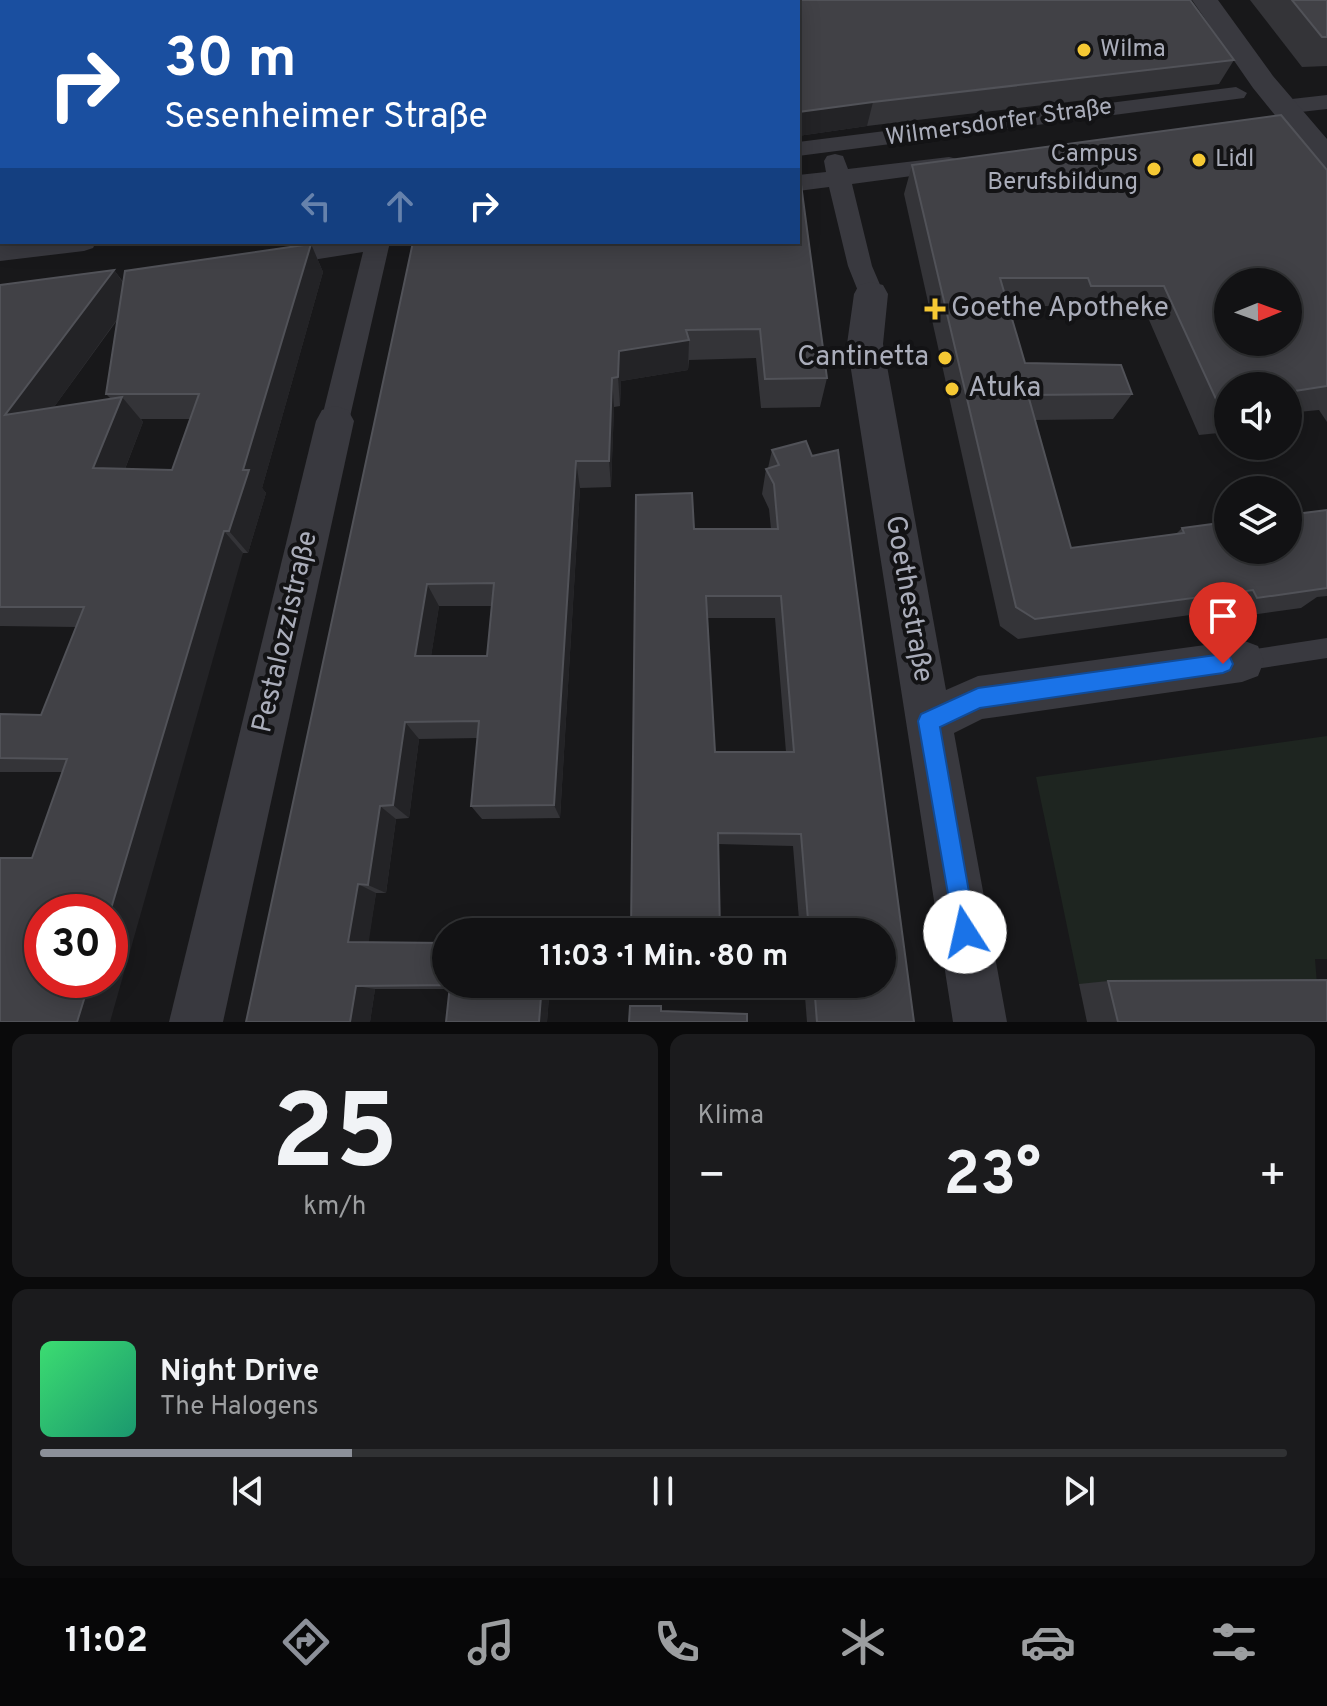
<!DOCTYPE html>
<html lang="de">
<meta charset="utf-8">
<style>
:root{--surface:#121214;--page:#1b1b1d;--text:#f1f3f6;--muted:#9c9ea0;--line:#313234;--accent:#8c9099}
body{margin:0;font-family:Overpass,sans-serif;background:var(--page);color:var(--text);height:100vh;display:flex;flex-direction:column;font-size:30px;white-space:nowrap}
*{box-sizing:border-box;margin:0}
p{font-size:26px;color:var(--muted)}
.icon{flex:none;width:44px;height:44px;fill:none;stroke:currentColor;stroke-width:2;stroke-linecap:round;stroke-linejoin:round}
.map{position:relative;height:1022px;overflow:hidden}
.details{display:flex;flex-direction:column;gap:12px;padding:12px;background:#0a0a0b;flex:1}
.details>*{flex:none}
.guide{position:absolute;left:0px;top:0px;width:800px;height:244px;box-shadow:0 4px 20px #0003,0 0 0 2px var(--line);background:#1a4fa0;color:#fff;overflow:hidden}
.needle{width:52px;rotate:89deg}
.tools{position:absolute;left:1214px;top:268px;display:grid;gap:16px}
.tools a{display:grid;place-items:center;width:88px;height:88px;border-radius:50%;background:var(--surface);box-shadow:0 4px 20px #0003,0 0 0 2px var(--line);font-size:40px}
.speed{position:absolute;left:24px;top:894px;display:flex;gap:16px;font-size:40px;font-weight:700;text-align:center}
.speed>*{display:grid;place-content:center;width:104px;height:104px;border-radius:50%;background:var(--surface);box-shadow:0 4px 20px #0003,0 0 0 2px var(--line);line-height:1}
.speed .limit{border:12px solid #d22;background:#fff;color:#111}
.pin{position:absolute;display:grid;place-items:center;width:68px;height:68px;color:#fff;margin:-82px -34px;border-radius:50% 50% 50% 0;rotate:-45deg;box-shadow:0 0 8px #0007}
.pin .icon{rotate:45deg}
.me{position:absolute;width:88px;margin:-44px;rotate:350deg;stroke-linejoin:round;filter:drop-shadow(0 0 6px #0008)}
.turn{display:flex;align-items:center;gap:28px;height:168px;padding:0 32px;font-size:36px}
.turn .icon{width:104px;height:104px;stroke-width:2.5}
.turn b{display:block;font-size:56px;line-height:68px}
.lanes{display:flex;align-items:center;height:76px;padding:0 32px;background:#0003;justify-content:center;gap:40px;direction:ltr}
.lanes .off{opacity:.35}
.big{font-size:60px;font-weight:700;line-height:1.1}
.details .card{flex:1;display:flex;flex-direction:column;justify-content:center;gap:12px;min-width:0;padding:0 28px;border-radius:16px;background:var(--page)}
.details .dial{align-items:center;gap:0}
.dial b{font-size:104px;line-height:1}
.song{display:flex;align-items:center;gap:24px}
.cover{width:96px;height:96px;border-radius:12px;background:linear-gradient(135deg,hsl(140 70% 55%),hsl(160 70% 35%))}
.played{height:8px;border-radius:4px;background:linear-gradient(90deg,var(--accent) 25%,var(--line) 25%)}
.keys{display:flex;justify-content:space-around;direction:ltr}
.heat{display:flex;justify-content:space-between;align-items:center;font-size:44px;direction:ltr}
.details .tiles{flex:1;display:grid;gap:12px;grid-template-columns:1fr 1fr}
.card:last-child{grid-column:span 2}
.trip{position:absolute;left:432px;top:918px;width:464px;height:80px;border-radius:40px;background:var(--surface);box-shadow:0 4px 20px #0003,0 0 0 2px var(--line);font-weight:700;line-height:80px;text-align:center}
.tab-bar{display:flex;height:128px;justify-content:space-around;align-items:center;background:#070708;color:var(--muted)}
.tab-bar .icon{width:56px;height:56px}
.tab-bar .selected{color:var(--accent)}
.tab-bar b{font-size:36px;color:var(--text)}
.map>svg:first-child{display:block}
.green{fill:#1e2520}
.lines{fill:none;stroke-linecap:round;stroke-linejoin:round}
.service{fill:#39393f;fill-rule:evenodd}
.pedestrian{fill:#39393f;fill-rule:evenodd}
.minor{fill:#39393f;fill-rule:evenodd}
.secondary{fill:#47484f;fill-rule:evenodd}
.wall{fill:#343438;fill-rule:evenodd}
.shaded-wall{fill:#232326}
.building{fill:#414146;stroke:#515258;stroke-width:2;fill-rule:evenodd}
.route{fill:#1a73e8;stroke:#114b97;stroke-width:2}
.poi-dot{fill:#f6c934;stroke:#131315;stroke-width:3}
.labels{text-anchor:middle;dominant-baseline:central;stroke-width:8;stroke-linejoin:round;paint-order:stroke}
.far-poi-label{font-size:24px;fill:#aaadba;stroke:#131315;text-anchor:start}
.far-street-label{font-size:24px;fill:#aaadba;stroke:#131315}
.poi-label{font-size:28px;fill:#aaadba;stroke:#131315;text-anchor:start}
.street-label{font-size:28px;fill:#aaadba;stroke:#131315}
</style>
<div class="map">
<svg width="1327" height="1022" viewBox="0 0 1327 1022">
<rect width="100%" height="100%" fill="#18181a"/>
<!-- green -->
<path class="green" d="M1327,736v223h-12l2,25h-238l-43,-207z"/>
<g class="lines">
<!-- service -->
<path class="service" d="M1327,638v20l-85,13 -8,-3 -3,-7 3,-7 8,-3z"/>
<!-- pedestrian -->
<g class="pedestrian">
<path d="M1236,87l11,6 -3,5 -446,58v-14z"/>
<path d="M1327,95v14l-44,5 -11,-7 11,-7z"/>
<path d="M835,154l8,2 5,13 101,-12 8,2 3,5 -3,5 -8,2 -97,13 20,82 12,28 -4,7 -9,2 -9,-2 -14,-35 -19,-79 -31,4v-16l28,-3 -2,-11 3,-5z"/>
<path d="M96,242l-3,6 -9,3 -84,10v-18z"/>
<path d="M317,242h73l-41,179 -4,8 -10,3 -10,-3 -4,-8 42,-169 -89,14 -9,-3 -3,-6 3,-6z"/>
</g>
<!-- minor -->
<g class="minor">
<path d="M425,0h26l-27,2z"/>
<path d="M1192,0h26l55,76 54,63v30l-11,-3 -63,-78z"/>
<path d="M871,282l12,3 5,9 -5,50 63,346 32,-14 264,-36 16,6 6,15 -6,15 -16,6 -260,37 -28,14 53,289h-54l-106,-678 7,-50 5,-9z"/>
<path d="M335,406l13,4 6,11 -131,601h-54l147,-601 6,-11z"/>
</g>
<!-- secondary -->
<path class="secondary" d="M2,6v19l-2,1v-19z"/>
</g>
<!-- wall -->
<g class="wall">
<path d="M15,0h293l-1,2h-293z"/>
<path d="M1250,0h77v66l-25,1z"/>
<path d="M798,2l436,58 -15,24 -352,42 -69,10z"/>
<path d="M2,19v221h-2v-218z"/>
<path d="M912,165l415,5v252l-8,-12 -31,3v-27h-60v46l-29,3 -53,-122 -71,1 -3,-8h-64l17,57 107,31 -19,25 -78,1 36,128 105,-14 6,-6 145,-18v86l-10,1 -16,11 -71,10 -4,-8 -208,29 -18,-13 -96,-432z"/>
<path d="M413,242h385l29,136 -7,29 -59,1 -5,-50 -67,2 -1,10 -67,11 -1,25 -6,1 -3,80 -31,1 -20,330 -78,1 -11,-13 7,-68 -59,1 -10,79 -13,1 -10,74h-10l-8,49 78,42h104l-3,38 -97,-33h-75l-5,33h-124zM439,606h53l-5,50h-56z"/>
<path d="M311,244l12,28 -61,216 4,5 -18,60h-5l-211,305 30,-86h-62v-58l41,1 35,-88 -76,-1v-341l114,-15 10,13zM118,319l-12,75 5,5 -57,8zM141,419h49l-18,51 -47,-1 18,-47z"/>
<path d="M806,441l108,581h-107l-3,-38h78v-52h-82l-7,-86 -75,-2 2,88 -89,-1 63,-402h77l-2,-20 -7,-15 4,-25 2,-1 4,-18zM707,618h68l11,134h-71z"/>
<path d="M1108,981l219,41h-240l-8,-38z"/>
</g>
<!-- shaded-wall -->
<g class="shaded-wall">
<path d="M168,0h17l1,2h-19z"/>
<path d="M284,0h24l-1,2h-24z"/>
<path d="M383,0h17v2h-18z"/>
<path d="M873,102l-6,24 -69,10v-24z"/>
<path d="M311,244l12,28 -61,216 4,5 -18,60 -19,-22 14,-61z"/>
<path d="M114,270l19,27 -102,142 -26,-24z"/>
<path d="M689,340l-1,30 -67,11 -1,25 -2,-29 1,-26z"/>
<path d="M612,378l2,29 -3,80 -2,-26z"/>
<path d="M122,397l21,25 -27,70 -23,-24z"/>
<path d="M576,461l4,27 -20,330 -6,-13z"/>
<path d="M224,531l19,22 -133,469h-33l13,-42h20v-68z"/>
<path d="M427,584l12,22 -11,70 -13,-20z"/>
<path d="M405,722l14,17 -10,79 -16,-13z"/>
<path d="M380,806l16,13 -10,74 -18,-8z"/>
<path d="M358,884l18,9 -8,54 -20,-5z"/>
<path d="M542,984h8l-3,38h-8z"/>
<path d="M356,986l19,3 -5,33h-20z"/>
</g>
<!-- building -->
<g class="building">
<path d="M15,0h153l-1,2h-153z"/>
<path d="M230,0h54l-1,2h-54z"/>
<path d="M341,0h42l-1,2h-41z"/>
<path d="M468,0h722l44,60 -361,42 -75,10v-110h-330z"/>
<path d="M1292,0h35v37h-5z"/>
<path d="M2,19v187l-2,1v-185z"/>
<path d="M1281,115l46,55v216l-39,6v-6h-60v23l-7,1 -57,-124h-73l-3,-8h-88l25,85 96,2 11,29 -104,1 43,153 113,-15 -2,-5 46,-6v28h60v-35l39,-5v78l-70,10 -4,-8 -218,29 -19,-12 -104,-442zM1228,282h60v60h-60z"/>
<path d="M800,177l27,201 -62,1 -5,-50 -74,1 3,10 -70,11 -1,26 -6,1 -3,83h-33l-22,344 -83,1 8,-85 -74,1 -12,83 -13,1 -12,79 -10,-1 -10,58 98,1v41h96l-3,38h-93l4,-37 -94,1 -6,36h-104l167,-780h385v-64zM494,583l-7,73h-72l12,-72z"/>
<path d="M311,244l-68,226h6l-20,61h-5l-114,381h-68v68h48l-13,42h-77v-164h32l35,-99 -67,-1v-44l41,1 43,-108h-84v-322l114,-15 -109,145 117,-18 -29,71 79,2 27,-76h-93l19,-123z"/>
<path d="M806,441l6,15 26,-6 76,572h-97l-3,-38h68v-52h-73l-8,-98 -83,-1 2,99 -89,-1 5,-436 56,-2 2,36h84l-4,-45 -8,-15 13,-4 -7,-15zM706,596h75l13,156h-79z"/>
<path d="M1327,980v42h-209l-10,-41z"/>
<path d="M630,1006h31v5l86,3v8h-118z"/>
</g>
<!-- route -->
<path class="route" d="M1223,654l7,3 3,7 -3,6 -7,3 -243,35 -40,19 36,205 -3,8 -8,4 -9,-4 -38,-219 3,-7 57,-26z"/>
<!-- markers -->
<g class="poi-dot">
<circle cx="1084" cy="50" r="8"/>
<circle cx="1199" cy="160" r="8"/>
<circle cx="1154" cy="169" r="8"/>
<path d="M931 297h8v8h8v8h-8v8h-8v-8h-8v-8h8z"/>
<circle cx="945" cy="358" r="8"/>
<circle cx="952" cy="389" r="8"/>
</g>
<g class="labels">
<!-- far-poi labels -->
<g class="far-poi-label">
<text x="1100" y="50">Wilma</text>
<text x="1138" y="155" text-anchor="end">Campus<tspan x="1138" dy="28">Berufsbildung</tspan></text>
<text x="1215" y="160">Lidl</text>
</g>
<!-- far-street labels -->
<g class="far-street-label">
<text transform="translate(999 123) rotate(-8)">Wilmersdorfer Straße</text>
</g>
<!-- poi labels -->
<g class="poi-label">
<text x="951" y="309">Goethe Apotheke</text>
<text x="929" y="358" text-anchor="end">Cantinetta</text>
<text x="968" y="389">Atuka</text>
</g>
<!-- street labels -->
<g class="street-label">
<text transform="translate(908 599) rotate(80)">Goethestraße</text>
<text transform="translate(286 632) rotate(-77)">Pestalozzistraße</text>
</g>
</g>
</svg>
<div class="tools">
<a><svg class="needle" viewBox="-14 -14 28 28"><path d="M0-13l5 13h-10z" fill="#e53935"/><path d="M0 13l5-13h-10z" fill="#9c9ea0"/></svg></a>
<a><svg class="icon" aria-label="sound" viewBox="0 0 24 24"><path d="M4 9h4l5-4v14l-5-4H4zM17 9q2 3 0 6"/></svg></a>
<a><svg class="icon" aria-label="layers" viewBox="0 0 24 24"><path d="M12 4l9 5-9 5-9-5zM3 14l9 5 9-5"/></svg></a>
</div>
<div class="speed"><div class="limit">30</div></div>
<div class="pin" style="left:1223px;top:664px;background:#d93025"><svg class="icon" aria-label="arrive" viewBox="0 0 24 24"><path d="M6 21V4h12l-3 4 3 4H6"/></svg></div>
<svg class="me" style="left:965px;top:932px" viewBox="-20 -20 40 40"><circle r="19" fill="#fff"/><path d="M0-13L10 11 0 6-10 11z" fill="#1a73e8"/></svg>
<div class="trip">11:03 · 1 Min. · 80 m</div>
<div class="guide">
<div class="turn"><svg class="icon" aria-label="right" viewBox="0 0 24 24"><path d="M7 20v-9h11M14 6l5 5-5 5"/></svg><div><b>30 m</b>Sesenheimer Straße</div></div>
<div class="lanes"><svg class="icon off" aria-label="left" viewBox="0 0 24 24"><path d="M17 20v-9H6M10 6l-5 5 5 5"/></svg><svg class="icon off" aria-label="ahead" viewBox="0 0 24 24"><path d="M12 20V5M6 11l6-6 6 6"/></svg><svg class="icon" aria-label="right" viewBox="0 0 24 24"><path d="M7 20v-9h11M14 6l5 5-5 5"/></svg></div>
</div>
</div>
<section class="details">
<div class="tiles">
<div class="card dial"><b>25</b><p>km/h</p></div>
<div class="card"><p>Klima</p>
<div class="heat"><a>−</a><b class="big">23°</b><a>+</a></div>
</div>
<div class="card">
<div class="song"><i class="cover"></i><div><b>Night Drive</b><p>The Halogens</p></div></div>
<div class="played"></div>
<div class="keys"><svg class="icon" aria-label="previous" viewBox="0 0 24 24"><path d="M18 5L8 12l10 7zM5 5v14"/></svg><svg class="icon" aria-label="pause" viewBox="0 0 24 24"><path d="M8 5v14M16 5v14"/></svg><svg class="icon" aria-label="next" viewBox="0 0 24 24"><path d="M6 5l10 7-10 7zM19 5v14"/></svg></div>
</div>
</div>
</section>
<nav class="tab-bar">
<b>11:02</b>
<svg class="icon selected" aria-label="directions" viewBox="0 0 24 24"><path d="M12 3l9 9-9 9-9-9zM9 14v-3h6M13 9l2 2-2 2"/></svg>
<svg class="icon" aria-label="music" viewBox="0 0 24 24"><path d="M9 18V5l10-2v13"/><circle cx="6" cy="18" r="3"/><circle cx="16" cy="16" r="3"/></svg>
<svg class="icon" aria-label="phone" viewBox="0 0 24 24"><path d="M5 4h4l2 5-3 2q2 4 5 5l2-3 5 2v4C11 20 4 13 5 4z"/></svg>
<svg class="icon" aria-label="climate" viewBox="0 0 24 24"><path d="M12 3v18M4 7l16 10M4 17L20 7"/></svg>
<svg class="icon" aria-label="car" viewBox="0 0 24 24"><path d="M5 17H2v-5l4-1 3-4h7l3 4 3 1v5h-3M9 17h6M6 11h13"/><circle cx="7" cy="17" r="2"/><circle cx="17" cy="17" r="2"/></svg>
<svg class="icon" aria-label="filters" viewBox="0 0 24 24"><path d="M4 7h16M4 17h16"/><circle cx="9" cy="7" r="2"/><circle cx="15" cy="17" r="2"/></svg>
</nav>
